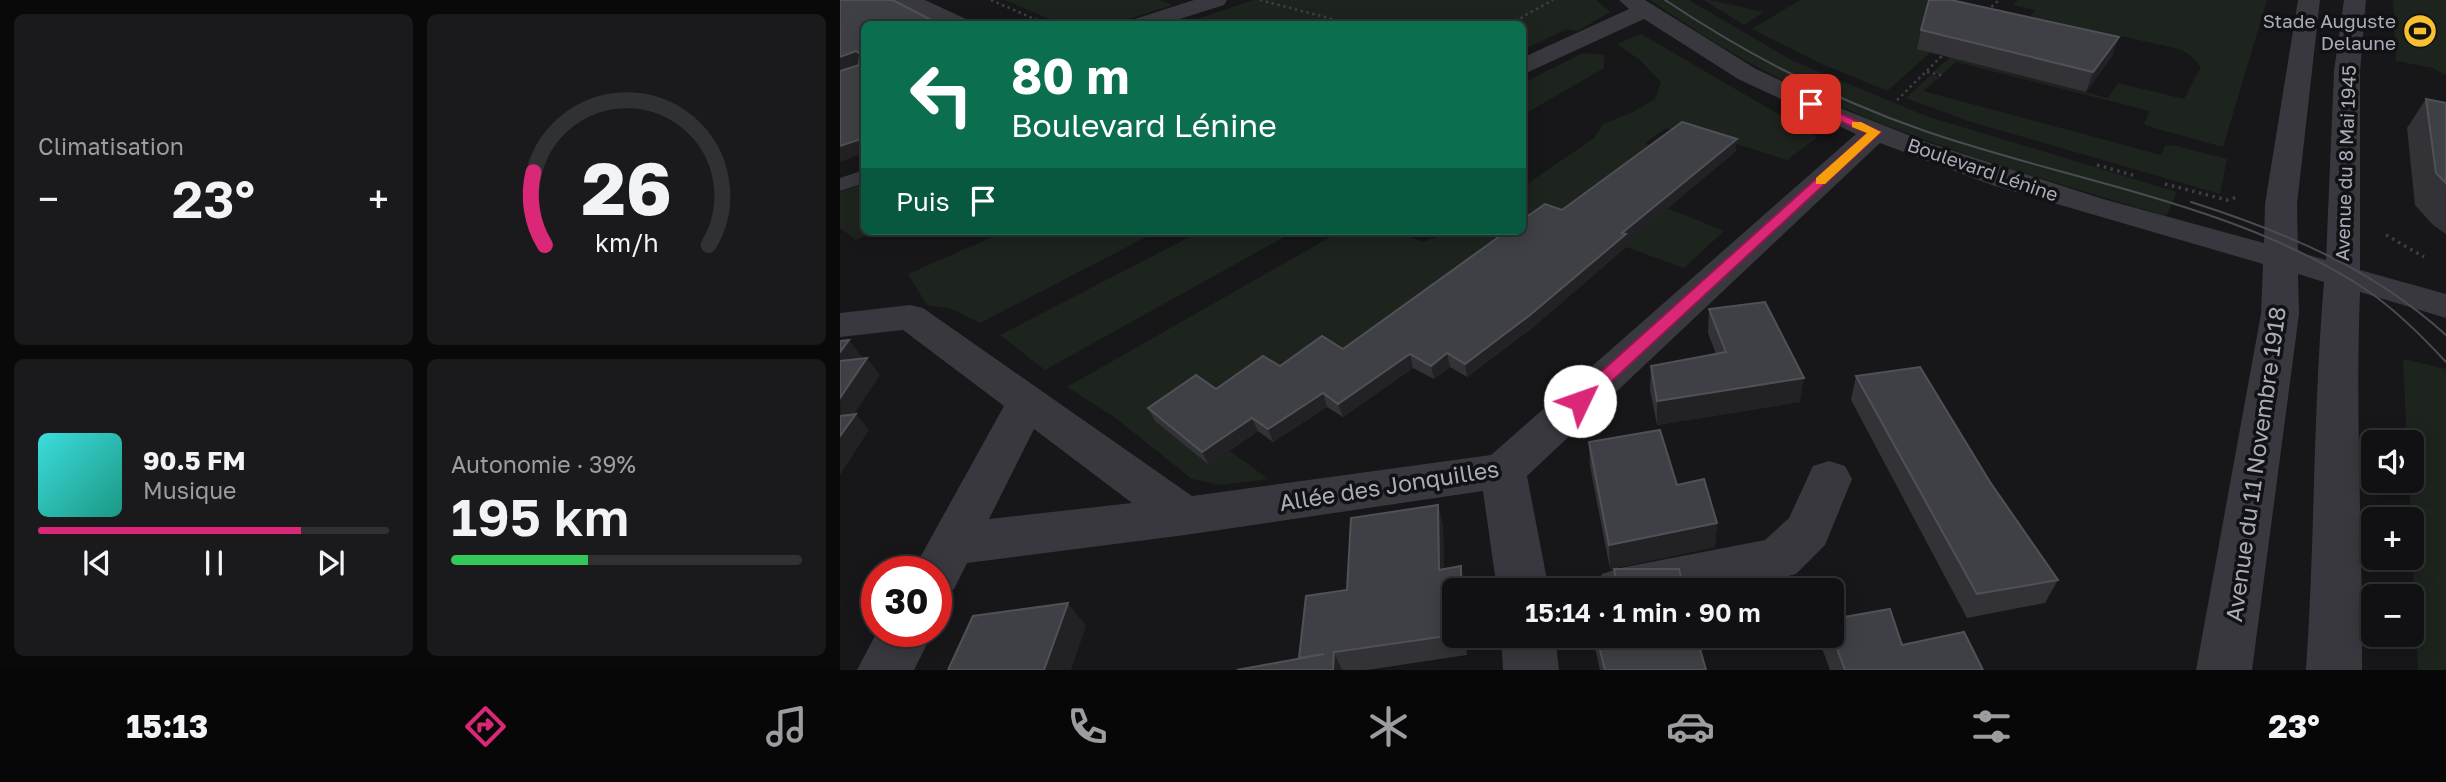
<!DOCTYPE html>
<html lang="fr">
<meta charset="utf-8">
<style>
:root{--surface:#111113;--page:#1a1a1c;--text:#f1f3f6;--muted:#9c9da0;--line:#303133;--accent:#db2777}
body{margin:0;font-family:"Golos Text",sans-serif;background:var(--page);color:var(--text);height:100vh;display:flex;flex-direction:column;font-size:26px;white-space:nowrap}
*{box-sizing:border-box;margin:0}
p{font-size:23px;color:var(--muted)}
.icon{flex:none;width:38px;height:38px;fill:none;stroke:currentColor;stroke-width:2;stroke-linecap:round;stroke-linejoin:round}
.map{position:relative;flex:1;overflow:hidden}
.details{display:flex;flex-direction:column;gap:14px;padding:14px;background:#09090a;width:840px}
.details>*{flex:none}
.banner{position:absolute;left:21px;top:21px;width:665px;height:214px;border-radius:10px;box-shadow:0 4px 18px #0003,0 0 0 2px var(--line);background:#0b6e4f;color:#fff;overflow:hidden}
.controls{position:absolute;left:1521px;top:430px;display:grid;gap:14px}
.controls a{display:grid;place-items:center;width:63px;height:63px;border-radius:10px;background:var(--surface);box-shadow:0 4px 18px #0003,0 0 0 2px var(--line);font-size:35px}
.speed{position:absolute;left:21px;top:556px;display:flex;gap:14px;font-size:35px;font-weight:700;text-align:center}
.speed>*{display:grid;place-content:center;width:91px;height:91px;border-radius:50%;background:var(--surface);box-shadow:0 4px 18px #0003,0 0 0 2px var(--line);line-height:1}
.speed .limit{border:10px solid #d22;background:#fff;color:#111}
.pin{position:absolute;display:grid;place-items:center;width:60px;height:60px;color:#fff;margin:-30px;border-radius:14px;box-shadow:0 4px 10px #0006}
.me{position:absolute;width:77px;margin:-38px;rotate:48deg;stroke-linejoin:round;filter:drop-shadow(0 0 5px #0008)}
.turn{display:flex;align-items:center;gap:24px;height:147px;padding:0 35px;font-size:32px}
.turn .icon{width:91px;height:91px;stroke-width:2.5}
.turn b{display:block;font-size:49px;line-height:60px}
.then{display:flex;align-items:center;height:66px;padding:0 35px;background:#0003;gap:14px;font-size:26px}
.big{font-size:52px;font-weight:600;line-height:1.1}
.details .widget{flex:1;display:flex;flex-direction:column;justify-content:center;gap:10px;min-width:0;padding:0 24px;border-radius:10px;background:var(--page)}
.details .dial{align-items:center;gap:0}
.dial svg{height:182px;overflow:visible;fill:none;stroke:var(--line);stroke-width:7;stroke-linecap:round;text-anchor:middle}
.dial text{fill:var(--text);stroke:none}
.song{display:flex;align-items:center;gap:21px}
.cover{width:84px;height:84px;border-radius:10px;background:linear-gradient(135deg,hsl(180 70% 55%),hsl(170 70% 35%))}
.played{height:7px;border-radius:4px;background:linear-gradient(90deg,var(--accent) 75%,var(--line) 75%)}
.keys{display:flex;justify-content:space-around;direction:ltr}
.heat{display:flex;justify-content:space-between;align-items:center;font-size:38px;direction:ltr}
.charge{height:10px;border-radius:5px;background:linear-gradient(90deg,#34c759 39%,var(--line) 0)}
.details .tiles{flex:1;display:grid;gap:14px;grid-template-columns:repeat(2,1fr)}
.trip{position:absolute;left:602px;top:578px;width:402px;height:70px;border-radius:10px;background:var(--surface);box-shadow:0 4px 18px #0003,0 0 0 2px var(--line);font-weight:600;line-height:70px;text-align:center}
.tab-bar{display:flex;height:112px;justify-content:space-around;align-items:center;background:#070708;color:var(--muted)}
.tab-bar .icon{width:49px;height:49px}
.tab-bar .active{color:var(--accent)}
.tab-bar b{font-size:32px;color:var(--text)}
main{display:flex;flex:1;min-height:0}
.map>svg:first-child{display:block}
.green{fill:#1d241e}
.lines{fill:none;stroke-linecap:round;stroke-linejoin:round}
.path-far1{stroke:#3e3f45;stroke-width:2.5;stroke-dasharray:2.5 3.5;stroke-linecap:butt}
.path{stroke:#3e3f45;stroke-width:3.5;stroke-dasharray:2.5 4.5;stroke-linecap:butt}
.lane{fill:#38383e;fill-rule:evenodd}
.street{fill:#38383e;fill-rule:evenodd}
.tram{stroke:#4b4c53;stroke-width:2}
.wall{fill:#333337}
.shaded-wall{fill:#222225}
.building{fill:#3f4045;stroke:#505157;stroke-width:2}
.route{fill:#db2777;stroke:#8e194d;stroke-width:2}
.slow{fill:#f59e0b}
.labels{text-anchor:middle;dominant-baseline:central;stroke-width:7;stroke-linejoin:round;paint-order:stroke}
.far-poi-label{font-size:19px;fill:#a8adb9;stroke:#121214;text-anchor:end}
.far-street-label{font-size:19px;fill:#a8adb9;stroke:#121214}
.street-label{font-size:23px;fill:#a8adb9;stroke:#121214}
</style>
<main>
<section class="details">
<div class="tiles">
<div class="widget"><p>Climatisation</p>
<div class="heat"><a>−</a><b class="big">23°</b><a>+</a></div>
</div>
<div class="widget dial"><svg viewBox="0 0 100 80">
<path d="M14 69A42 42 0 1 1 86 69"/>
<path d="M14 69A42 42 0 0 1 9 37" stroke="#db2777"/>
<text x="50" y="56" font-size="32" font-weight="700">26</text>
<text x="50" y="72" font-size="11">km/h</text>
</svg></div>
<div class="widget">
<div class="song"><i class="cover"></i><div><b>90.5 FM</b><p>Musique</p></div></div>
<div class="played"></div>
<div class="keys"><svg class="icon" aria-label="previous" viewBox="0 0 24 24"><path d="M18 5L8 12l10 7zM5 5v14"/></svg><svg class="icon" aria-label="pause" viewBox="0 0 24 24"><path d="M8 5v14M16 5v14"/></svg><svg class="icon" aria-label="next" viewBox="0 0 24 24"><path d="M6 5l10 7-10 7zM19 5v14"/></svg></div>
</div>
<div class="widget"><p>Autonomie · 39%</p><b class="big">195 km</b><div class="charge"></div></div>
</div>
</section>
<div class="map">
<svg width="1606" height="670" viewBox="0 0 1606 670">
<rect width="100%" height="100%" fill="#171719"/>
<!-- green -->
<g class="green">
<path d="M165,0h155l12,5 -59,19h-52z"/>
<path d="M414,0h342l14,12 -32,19 -11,-2 -44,21 -1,-26h-340z"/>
<path d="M810,0h39l104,61 133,55 251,76 -11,24c-136,-41 -276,-80 -403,-146 -40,-21 -76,-45 -113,-70z"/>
<path d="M864,0h6l54,12 -20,13z"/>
<path d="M960,0h135l42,11 -90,80 -65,-27 -70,-35z"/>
<path d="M1178,0h249l-44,147 -76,-21 -3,-3 6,-12 -194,-49 -15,13 -8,-3 30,-26 -6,13 151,39 10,-15 66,16 17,-32 -11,-12 -11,-6 -148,-33 4,-6 -22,-5z"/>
<path d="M1553,0h53v75l-13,-7 -37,-7z"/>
<path d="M801,34l177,103 -31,23 -100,-32 -5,5 -16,-5 -21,15 16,6 6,59 57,23 -40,37 -58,-21 -279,115 -191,59 53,44 21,-14 38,28 -47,6 -29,-6 -79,-63 -46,-29 267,-152 62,-4 26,11 32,-11h68l1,-44 71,-49 9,-14 30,-12 22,-13 6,-17 -21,-22 -23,-16z"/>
<path d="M743,53l21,2v13l-81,47v-32z"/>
<path d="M1091,75l9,2 -17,14 238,64 4,-9 7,-1 55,14 -7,35 -252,-73 -62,-23z"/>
<path d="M24,183v48h13l-21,9 -16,-12v-36z"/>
<path d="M166,231h152l-178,92 -28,-14 -25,-4 -19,-31z"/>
<path d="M361,231h94l-250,139 -45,-35z"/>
<path d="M1563,359l43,10v301h-28l-9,-189h3v-38h-5z"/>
</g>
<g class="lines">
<!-- path-far1 -->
<g class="path-far1">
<path d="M151,0l55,24"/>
<path d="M420,0l91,24"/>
<path d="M1147,11l12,-11"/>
<path d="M678,24l4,-7 31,-17"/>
<path d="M1087,72l17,4"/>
<path d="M1057,100l49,-48"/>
</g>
<!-- path -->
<g class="path">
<path d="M1257,165l39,11"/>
<path d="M1325,184l62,16 11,-3"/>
<path d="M1546,235l38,22"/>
</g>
<!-- lane -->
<path class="lane" d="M24,170v13l-24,8v-13z"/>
<!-- street -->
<g class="street">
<path d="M56,0h29l41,19 3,5h-28l-42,-19z"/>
<path d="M354,0h33l-3,5 -60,19h-32l3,-5z"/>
<path d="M779,0h26l111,69 84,39 86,34 177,57 161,44 1,-39 33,-204h22l-23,204 1,48 28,8 8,-189 10,-71h22l-6,71v199l86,24v24l-86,-26c-5,126 3,252 2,378h-56c9,-129 7,-259 18,-388l-26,-8 1,40 -47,356h-56l65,-356 2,-50 -271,-79 -112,-42 -353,333 22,114h-52l-14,-99 -298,44 -218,28 -13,26 -18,7v-24h-24l92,-166 -101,-76 -63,7v-24l70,-8 13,3 269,188 299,-41 365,-321 -118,-55 -94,-60 -122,56v-17l107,-49zM194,429l98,74 -143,16z"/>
<path d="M989,461l16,5 7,13 -27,66 -29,29 -65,16h-137l8,-16 18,-6 145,-28 24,-22 24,-52z"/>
<path d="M37,632h56l-19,38h-57z"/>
<path d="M661,635h54l4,35h-56z"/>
</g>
<!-- tram -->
<g class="tram">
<path d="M825,0c81,54 167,99 260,131 144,50 315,73 443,160 29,20 54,45 78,71"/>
<path d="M1351,202c94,30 181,66 255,133"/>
</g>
</g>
<!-- wall -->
<g class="wall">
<path d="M1081,30l198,7 -7,19 -26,36 -169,-43z"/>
<path d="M1586,99l20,4v131l-13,-9 -18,-20 -8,-77z"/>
<path d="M896,151l-110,92v4l-94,81 -65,49 -17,-10 -16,12 -21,-11 -70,49 -16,-10 -54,35 -15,-11 -49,34 -54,-44 -7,-13 68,-19 64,-23 63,-17 219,-139z"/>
<path d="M869,309l91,93 -143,23 -7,-35 1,-24 65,-12 -8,-21z"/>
<path d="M1016,376l134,106 68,98 -13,23 -78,15 -116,-218z"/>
<path d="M749,442l88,43 40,38 -2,24 -105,22 -20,-103z"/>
<path d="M598,505l5,22 1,42 17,-3 5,22v2h-12v45h12l1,20 -100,15h-130l63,-12 47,-68z"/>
<path d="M774,569l70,21h-69z"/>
<path d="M752,635h104l10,35h-106z"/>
<path d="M982,635h10l70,10 81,25h-153l-10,-27z"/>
</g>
<!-- shaded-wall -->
<g class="shaded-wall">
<path d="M1279,37l-7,19 -26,36 7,-20z"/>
<path d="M16,51l7,12 -23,8v-14z"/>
<path d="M24,138v15l-24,9v-16z"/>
<path d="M897,139l-1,12 -110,92v4l-94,81 -65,49 -2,-13 157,-131z"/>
<path d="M9,340l13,17 -16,21 -6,-8v-18z"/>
<path d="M607,353l3,14 -16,12 -3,-13z"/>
<path d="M570,354l3,14 -70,49 -5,-13z"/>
<path d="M27,358l13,17 -39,59 -1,-36z"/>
<path d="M964,378l-4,24 -143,23v-24z"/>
<path d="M483,393l4,14 -54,35 -5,-13z"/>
<path d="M16,414l13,16 -29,45v-39z"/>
<path d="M412,418l6,13 -49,34 -7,-13z"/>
<path d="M598,505l5,22 2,65 -6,-22z"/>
<path d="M877,523l-2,24 -105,22 -1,-24z"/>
<path d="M621,566l5,24h-5z"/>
<path d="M228,603l18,23 -15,44h-27z"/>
<path d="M622,635h4l1,20z"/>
<path d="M494,652l8,18h-9z"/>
</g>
<!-- building -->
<g class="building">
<path d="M0,0h53l46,24h-75v114l-24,8v-75l19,-6 1,-11 -4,-3 -16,6z"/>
<path d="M1089,0h22l168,37 -26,35 -172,-42z"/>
<path d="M1586,99l20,4v80l-10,-10z"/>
<path d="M842,122l55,17 -115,94 4,1 -96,81 -65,49 -18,-11 -16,13 -21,-12 -72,50 -15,-11 -55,36 -16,-11 -50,34 -54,-44 48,-33 20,14 47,-33 17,10 42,-30 21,13 164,-118h15v-11l23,-16 17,6z"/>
<path d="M925,302l39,76 -147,23 -6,-35 75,-14 -17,-43z"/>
<path d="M9,340l-9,12v-11z"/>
<path d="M27,358l-27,40v-37z"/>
<path d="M1080,367l70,115 68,98 -81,14 -121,-218z"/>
<path d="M16,414l-16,22v-20z"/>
<path d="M820,430l17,55 27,-6 13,44 -108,22 -20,-103z"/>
<path d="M598,505l1,65 22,-4v24h-7v45l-120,17 -1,18h-96l87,-16 -25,4 7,-62 41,-6 4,-72z"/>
<path d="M774,569h65l5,21h-66z"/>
<path d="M228,603l-24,67h-96l25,-54z"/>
<path d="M1050,609l12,36 62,-13 19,38h-138l-13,-35v-16z"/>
<path d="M756,635h100l10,35h-101z"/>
</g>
<!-- route -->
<path class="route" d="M967,102h8l66,30 -295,273h-12l-2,-4 2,-5 293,-263 -60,-26z"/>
<!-- slow -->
<path class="slow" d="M1012,122h9l20,10 -56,52h-9v-6l51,-45 -15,-6z"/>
<!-- icons -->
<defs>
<g id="stadium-disc" transform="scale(1.75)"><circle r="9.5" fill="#f8c030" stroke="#121214"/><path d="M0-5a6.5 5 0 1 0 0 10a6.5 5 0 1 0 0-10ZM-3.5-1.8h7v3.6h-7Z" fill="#111"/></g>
</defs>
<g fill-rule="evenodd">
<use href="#stadium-disc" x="1580" y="31"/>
</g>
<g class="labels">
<!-- far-poi labels -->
<g class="far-poi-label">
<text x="1556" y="20">Stade Auguste<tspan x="1556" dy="22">Delaune</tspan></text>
</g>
<!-- far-street labels -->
<g class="far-street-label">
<text transform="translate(1505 163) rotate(-88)">Avenue du 8 Mai 1945</text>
<text transform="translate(1143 169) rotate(19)">Boulevard Lénine</text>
</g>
<!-- street labels -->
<g class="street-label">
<text transform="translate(1415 464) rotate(-82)">Avenue du 11 Novembre 1918</text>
<text transform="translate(549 485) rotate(-9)">Allée des Jonquilles</text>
</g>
</g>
</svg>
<div class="controls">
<a><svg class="icon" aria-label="sound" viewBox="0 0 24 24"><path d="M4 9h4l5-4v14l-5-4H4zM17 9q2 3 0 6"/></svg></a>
<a>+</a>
<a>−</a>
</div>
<div class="speed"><div class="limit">30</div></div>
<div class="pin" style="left:971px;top:104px;background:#d93025"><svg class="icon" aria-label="arrive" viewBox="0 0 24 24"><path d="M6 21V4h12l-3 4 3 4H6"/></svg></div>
<svg class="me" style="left:740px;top:401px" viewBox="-20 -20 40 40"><circle r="19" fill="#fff"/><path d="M0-13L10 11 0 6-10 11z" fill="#db2777"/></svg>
<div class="trip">15:14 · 1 min · 90 m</div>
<div class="banner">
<div class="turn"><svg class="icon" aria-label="left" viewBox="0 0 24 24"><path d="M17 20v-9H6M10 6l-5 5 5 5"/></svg><div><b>80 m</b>Boulevard Lénine</div></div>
<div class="then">Puis<svg class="icon" aria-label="arrive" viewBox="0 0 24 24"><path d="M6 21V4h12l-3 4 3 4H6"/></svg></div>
</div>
</div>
</main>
<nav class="tab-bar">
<b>15:13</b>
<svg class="icon active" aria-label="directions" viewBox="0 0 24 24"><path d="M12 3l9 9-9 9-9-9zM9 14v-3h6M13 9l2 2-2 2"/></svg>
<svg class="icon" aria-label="music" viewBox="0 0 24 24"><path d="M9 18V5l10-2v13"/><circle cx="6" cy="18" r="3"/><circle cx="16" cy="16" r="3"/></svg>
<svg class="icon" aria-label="phone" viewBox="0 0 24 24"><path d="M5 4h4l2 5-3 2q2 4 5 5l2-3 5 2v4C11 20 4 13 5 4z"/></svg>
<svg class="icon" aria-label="climate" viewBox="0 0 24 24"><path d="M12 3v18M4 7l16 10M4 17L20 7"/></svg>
<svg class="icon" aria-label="car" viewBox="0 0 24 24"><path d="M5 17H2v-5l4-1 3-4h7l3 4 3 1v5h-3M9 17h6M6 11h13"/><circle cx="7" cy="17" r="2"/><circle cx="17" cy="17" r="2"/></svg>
<svg class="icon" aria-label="filters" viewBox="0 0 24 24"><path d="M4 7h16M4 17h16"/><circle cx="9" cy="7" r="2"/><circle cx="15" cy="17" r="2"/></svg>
<b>23°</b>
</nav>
